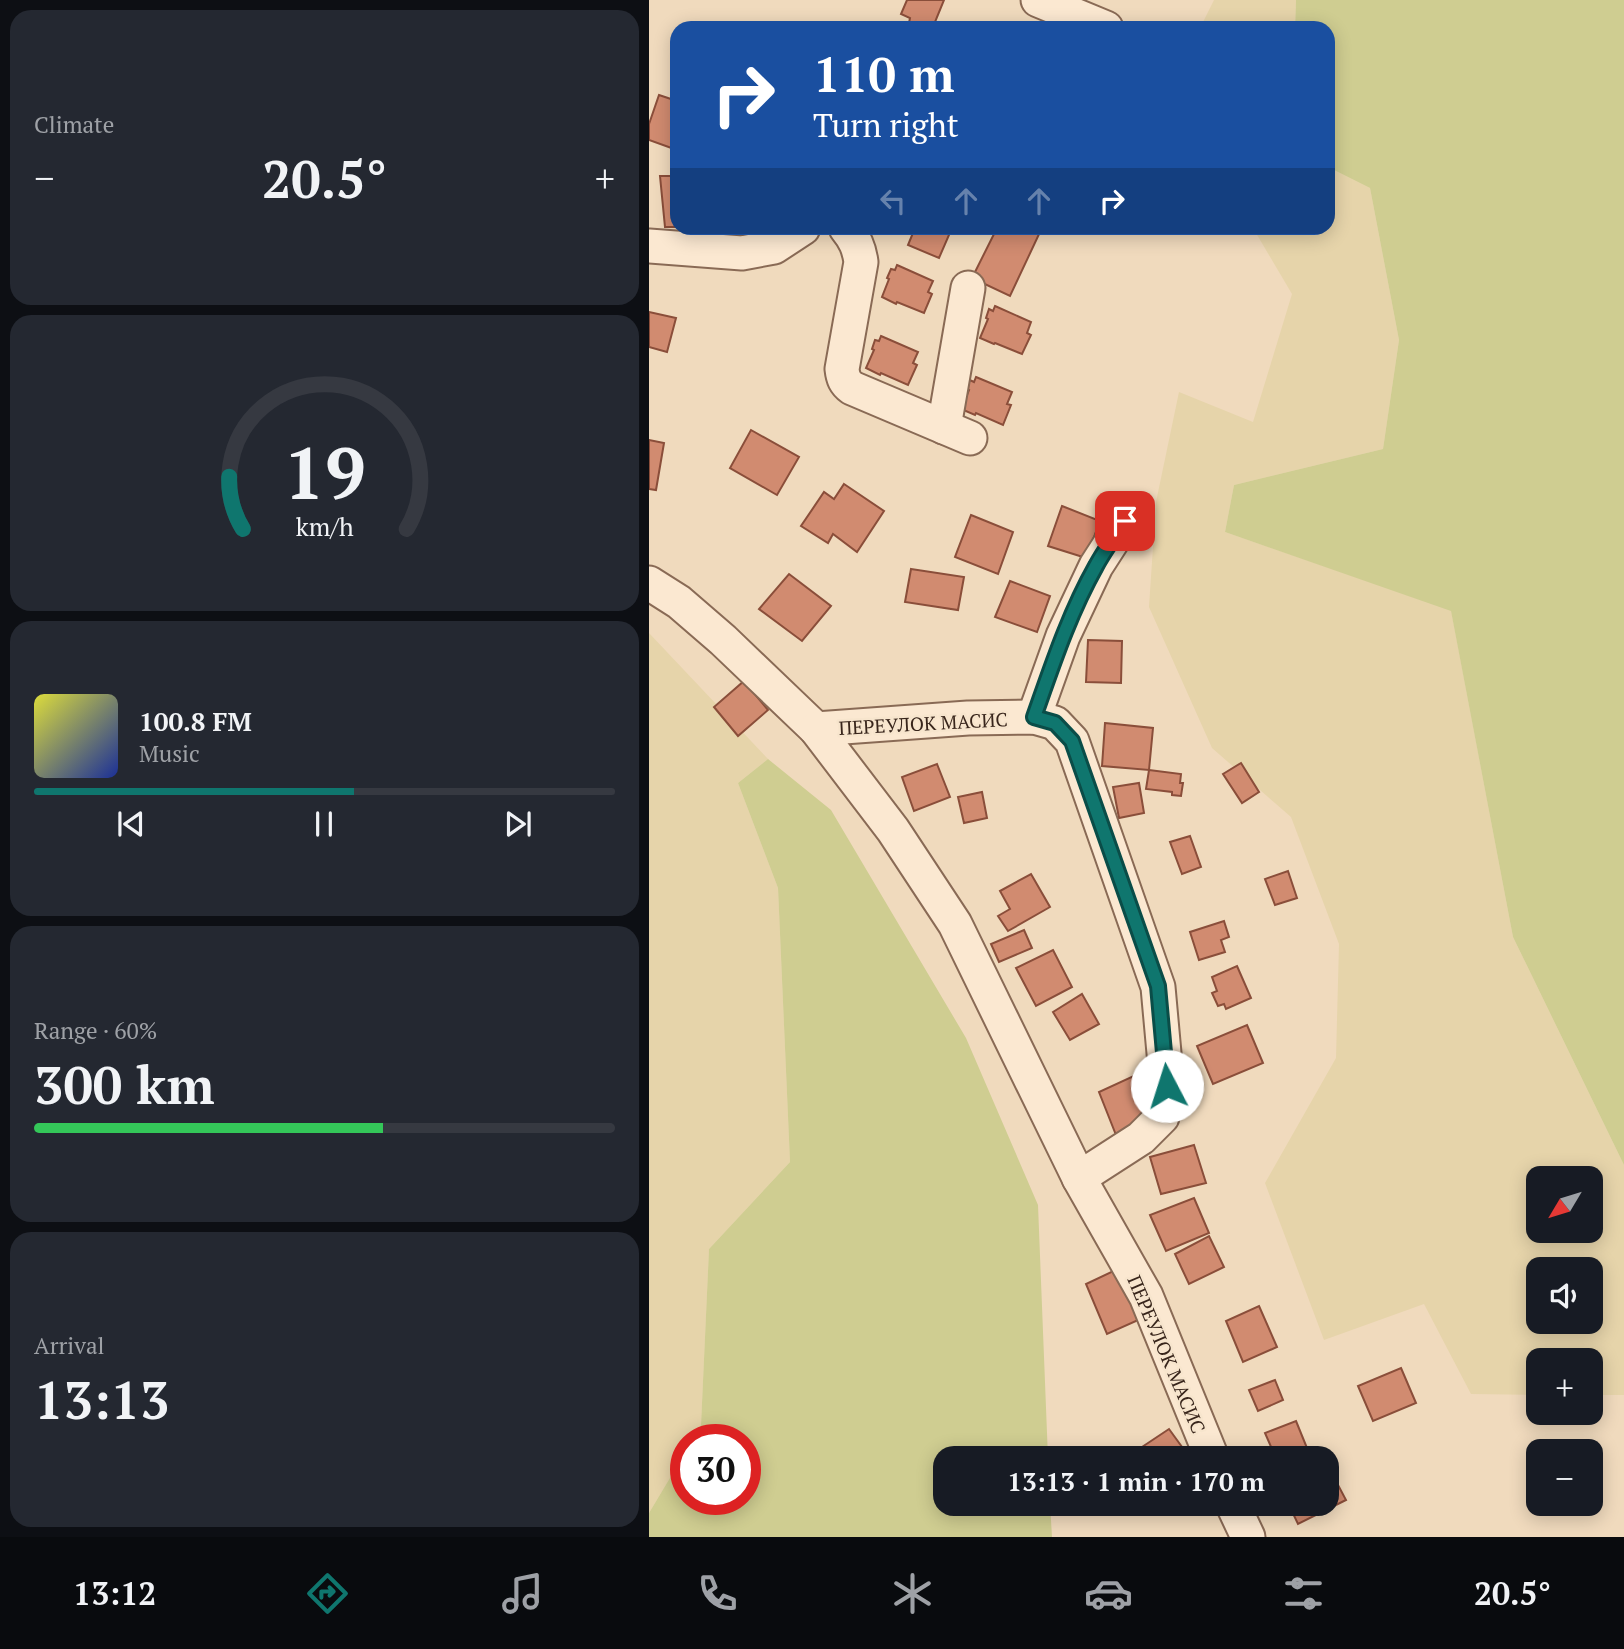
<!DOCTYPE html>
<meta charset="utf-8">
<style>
:root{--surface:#171b24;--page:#242831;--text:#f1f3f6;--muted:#9ea1a6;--line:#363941;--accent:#0f766e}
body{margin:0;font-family:"PT Serif",serif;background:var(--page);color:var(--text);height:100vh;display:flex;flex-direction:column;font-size:26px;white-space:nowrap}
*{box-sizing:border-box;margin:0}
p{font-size:23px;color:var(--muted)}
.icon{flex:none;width:38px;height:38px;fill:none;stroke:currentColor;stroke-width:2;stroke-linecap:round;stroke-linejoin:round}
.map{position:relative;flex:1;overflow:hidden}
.panel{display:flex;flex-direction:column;gap:10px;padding:10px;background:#0d0f14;width:649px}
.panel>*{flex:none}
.top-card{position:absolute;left:21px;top:21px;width:665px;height:214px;border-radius:21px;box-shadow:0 4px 18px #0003;background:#1a4fa0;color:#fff;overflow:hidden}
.needle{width:46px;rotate:232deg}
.tools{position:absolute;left:877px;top:1166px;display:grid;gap:14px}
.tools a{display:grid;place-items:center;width:77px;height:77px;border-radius:14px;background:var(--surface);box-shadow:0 4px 18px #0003;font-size:35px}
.speed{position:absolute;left:21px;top:1424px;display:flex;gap:14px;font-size:35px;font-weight:700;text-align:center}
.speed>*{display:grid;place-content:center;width:91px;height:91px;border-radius:50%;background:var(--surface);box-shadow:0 4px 18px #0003;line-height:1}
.speed .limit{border:10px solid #d22;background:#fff;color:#111}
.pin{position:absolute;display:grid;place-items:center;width:60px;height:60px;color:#fff;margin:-30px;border-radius:14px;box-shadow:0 4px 10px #0006}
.me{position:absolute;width:77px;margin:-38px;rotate:355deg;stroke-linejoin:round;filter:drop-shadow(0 0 5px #0008)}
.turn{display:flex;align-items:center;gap:24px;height:147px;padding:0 28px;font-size:32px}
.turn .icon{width:91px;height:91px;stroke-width:2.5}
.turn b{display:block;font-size:49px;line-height:60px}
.lanes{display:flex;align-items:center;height:66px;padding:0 28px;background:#0003;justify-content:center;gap:35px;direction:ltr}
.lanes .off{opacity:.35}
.big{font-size:52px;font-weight:700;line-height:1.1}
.panel .widget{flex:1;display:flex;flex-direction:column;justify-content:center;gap:10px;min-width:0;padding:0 24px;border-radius:21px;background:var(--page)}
.panel .dial{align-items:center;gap:0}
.dial svg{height:182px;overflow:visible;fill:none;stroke:var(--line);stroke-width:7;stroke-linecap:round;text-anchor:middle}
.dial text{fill:var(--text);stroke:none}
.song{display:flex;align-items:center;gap:21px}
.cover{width:84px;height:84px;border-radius:10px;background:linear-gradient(135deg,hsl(60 70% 55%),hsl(230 70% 35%))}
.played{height:7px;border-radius:4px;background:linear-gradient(90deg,var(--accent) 55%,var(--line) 55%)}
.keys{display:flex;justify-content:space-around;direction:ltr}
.heat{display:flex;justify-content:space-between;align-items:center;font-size:38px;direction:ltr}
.charge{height:10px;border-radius:5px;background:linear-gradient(90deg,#34c759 60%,var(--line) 0)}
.trip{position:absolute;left:284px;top:1446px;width:406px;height:70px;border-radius:21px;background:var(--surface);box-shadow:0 4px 18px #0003;font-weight:700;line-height:70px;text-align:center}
.dock{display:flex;height:112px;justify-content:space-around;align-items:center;background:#090b0e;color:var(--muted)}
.dock .icon{width:49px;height:49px}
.dock .selected{color:var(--accent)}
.dock b{font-size:32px;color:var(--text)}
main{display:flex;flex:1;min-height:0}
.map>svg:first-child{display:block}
.farmland{fill:#e6d4aa;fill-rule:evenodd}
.green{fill:#cfcd91}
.building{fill:#d18b70;stroke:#8a4e3a;stroke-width:2}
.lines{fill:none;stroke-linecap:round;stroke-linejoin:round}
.minor-casing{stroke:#896a55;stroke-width:37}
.minor{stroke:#fbe8d1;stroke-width:33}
.route-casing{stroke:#0a4d48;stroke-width:18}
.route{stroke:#0f766e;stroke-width:12}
.labels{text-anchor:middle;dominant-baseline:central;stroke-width:5;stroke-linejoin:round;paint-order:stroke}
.street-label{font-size:19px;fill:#38251b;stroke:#f7e5cd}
</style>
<main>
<section class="panel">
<div class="widget"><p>Climate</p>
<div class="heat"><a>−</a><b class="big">20.5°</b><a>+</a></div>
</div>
<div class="widget dial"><svg viewBox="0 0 100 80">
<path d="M14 69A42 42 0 1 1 86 69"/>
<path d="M14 69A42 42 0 0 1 8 46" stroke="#0f766e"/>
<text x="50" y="56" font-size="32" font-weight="700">19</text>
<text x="50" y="72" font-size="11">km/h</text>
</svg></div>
<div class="widget">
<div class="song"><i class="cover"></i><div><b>100.8 FM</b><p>Music</p></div></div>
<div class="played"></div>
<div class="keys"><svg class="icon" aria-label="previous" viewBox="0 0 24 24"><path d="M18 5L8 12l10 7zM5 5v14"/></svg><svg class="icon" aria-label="pause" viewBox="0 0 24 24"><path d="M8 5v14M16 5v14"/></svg><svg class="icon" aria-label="next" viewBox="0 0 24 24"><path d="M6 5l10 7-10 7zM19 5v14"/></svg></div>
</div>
<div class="widget"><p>Range · 60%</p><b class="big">300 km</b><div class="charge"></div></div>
<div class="widget"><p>Arrival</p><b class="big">13:13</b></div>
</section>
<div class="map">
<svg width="975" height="1537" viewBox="0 0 975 1537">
<rect width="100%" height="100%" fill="#f0dabd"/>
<!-- farmland -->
<g class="farmland">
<path d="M565,0h82l-1,28h-95z"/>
<path d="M679,167l42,21 29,152 -16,109 -149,36 -9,47 226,78 62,327 111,228v230h-33v-35h-53v35l-67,-1 -47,-90 -100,36 -59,-157 71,-125 3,-114 -48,-127 -79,-69 -63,-141 7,-105 23,-110 74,30 39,-128 -39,-66h75zM889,1178h53v52h-53zM889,1269h53v52h-53z"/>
<path d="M0,633l119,126 -30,24 40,105 12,274 -81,87 -8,176 -9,15h-6v11l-37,62z"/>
</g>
<!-- green -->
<g class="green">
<path d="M647,0h328v1165l-111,-228 -62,-326 -226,-79 9,-47 149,-36 16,-109 -29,-152 -42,-21v-139h-33z"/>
<path d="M119,759l63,51 135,228 72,167 10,253h-103v45h105l2,34h-403v-24l37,-62v49h59v-60h-53l9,-15 8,-176 81,-87 -12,-274 -40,-105z"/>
</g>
<!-- building -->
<g class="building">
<path d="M258,0h37l-11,27 -11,-4 -1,5 -12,-5 1,-5 -9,-4z"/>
<path d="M10,95l18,6v49l-28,-10v-16z"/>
<path d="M11,176h17v51h-12z"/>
<path d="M266,228h37l-13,30 -31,-13z"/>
<path d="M348,228h33l10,4 -30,64 -38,-18z"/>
<path d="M248,265l36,16 -5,11 4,2 -8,19 -27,-11 -1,2 -14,-7 7,-18 -2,-1 4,-9 4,1z"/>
<path d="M346,306l36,16 -4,11 4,2 -9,19 -27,-11 -1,1 -14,-6 8,-19 -2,-1 3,-9 4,2z"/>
<path d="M0,312l27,6 -9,34 -18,-5z"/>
<path d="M232,336l37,16 -5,11 4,2 -9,20 -27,-12 -1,2 -14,-7 8,-18 -2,-1 3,-9 4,1z"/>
<path d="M327,377l36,15 -5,12 4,1 -8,20 -27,-12 -1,2 -14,-6 8,-19 -3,-1 4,-9 4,2z"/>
<path d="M102,430l48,27 -22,38 -47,-27z"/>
<path d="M0,440l15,3 -8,47 -7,-1z"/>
<path d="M195,484l40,27 -27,41 -24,-18 -5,9 -27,-17 23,-34 10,7z"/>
<path d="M413,506l38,15 -14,37 -38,-12z"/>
<path d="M322,515l42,17 -15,42 -43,-17z"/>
<path d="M262,569l53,8 -6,33 -53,-8z"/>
<path d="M140,574l42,32 -29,35 -43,-32z"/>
<path d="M361,581l40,15 -13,36 -42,-15z"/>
<path d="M439,640l34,1 -1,42 -35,-1z"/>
<path d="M95,681l24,29 -30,26 -24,-29z"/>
<path d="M456,723l48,5 -4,42 -47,-4z"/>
<path d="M592,763l18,29 -17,11 -19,-29z"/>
<path d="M288,764l13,33 -36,14 -12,-34z"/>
<path d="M500,770l32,4 -1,9h3l-2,13 -9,-1v-3l-26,-3z"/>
<path d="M490,783l5,30 -25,5 -6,-31z"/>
<path d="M333,792l5,26 -23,5 -6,-26z"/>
<path d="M541,836l11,31 -19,7 -12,-32z"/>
<path d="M639,871l9,27 -22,7 -10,-26z"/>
<path d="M382,874l19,33 -42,24 -10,-15 12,-7 -10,-18z"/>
<path d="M575,921l5,16 -8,3 4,12 -26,8 -9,-28z"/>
<path d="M375,930l8,18 -33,14 -8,-18z"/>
<path d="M404,950l19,37 -36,19 -20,-38z"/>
<path d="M588,966l14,32 -25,11 -2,-5 -6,2 -6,-13 5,-2 -5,-14z"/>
<path d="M433,994l17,30 -29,16 -17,-28z"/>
<path d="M598,1025l16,38 -50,21 -16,-38z"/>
<path d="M489,1074l19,42 -41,19 -17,-43z"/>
<path d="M545,1145l12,38 -45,11 -11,-37z"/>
<path d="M545,1198l15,35 -43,18 -16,-36z"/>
<path d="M560,1236l15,31 -35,17 -14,-30z"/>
<path d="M473,1267l23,50 -38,17 -21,-50z"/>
<path d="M610,1306l18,41 -34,15 -17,-41z"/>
<path d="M752,1368l15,35 -43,18 -15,-35z"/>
<path d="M626,1380l8,20 -25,11 -9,-21z"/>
<path d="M647,1421l11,27 -24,10h-7l-11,-25z"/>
<path d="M520,1429l21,29h-50l-4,-7z"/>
<path d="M680,1468l17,32 -48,24 -10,-21h38v-34z"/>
</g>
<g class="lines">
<!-- minor casing -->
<g class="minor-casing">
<g id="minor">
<path d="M389,0l68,28"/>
<path d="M197,228c9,11 13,20 15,34l-19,107c1,9 3,14 10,19l118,50"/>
<path d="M0,246l93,7 32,-6 29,-19"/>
<path d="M295,427l24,-139"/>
<path d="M0,583l30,19 44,38 93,89 77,101 62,94 124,254 67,118 66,162"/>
<path d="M385,717l29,-81 33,-70 29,-45"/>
<path d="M167,729l152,-11 66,-1 21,6 17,18 86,246 9,99 -5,31 -21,21 -62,40"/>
<path d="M583,1503l16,34"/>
</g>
</g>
<!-- minor -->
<use href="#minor" class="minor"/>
</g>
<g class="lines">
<!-- route casing -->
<g class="route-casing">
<path id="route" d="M476,521c-10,15 -21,30 -29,45 -27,48 -44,100 -62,151l21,6 17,18 86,245 9,100"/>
</g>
<!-- route -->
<use href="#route" class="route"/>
</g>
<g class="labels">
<!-- street labels -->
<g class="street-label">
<text transform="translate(274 723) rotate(-3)">ПЕРЕУЛОК МАСИС</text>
<text transform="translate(518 1354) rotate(67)">ПЕРЕУЛОК МАСИС</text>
</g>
</g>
</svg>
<div class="tools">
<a><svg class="needle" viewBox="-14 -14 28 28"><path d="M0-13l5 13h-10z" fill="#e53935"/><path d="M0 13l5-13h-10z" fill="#9ea1a6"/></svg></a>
<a><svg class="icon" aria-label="sound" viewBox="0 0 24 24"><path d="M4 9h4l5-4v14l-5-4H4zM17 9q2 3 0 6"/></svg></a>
<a>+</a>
<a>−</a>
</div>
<div class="speed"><div class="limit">30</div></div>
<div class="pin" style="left:476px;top:521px;background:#d93025"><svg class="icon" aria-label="arrive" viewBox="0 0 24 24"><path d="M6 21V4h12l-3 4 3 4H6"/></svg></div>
<svg class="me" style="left:518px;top:1086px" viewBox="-20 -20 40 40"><circle r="19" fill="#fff"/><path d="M0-13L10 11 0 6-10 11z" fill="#0f766e"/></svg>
<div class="trip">13:13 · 1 min · 170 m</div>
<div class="top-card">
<div class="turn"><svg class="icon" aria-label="right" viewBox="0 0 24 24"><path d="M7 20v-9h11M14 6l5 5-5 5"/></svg><div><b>110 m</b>Turn right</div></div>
<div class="lanes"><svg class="icon off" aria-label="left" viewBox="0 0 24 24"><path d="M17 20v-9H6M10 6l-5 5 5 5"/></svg><svg class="icon off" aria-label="ahead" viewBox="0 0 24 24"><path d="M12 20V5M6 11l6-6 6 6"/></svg><svg class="icon off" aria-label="ahead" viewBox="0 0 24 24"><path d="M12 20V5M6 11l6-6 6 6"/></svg><svg class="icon" aria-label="right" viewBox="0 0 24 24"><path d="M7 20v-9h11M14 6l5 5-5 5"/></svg></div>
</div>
</div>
</main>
<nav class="dock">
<b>13:12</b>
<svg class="icon selected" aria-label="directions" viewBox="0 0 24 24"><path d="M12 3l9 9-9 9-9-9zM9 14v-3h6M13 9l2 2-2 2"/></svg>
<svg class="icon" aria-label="music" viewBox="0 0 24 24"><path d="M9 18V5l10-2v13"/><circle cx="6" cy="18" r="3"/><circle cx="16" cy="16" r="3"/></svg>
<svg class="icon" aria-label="phone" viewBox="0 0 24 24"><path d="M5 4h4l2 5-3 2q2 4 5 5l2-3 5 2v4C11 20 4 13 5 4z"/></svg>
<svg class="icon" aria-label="climate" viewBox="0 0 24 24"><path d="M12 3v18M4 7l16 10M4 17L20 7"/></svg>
<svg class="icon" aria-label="car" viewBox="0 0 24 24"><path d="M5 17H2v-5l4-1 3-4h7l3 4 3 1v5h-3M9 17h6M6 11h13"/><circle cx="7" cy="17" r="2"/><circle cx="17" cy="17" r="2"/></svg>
<svg class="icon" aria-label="filters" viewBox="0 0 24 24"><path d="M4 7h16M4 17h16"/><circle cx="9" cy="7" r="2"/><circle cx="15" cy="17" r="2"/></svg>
<b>20.5°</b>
</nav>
